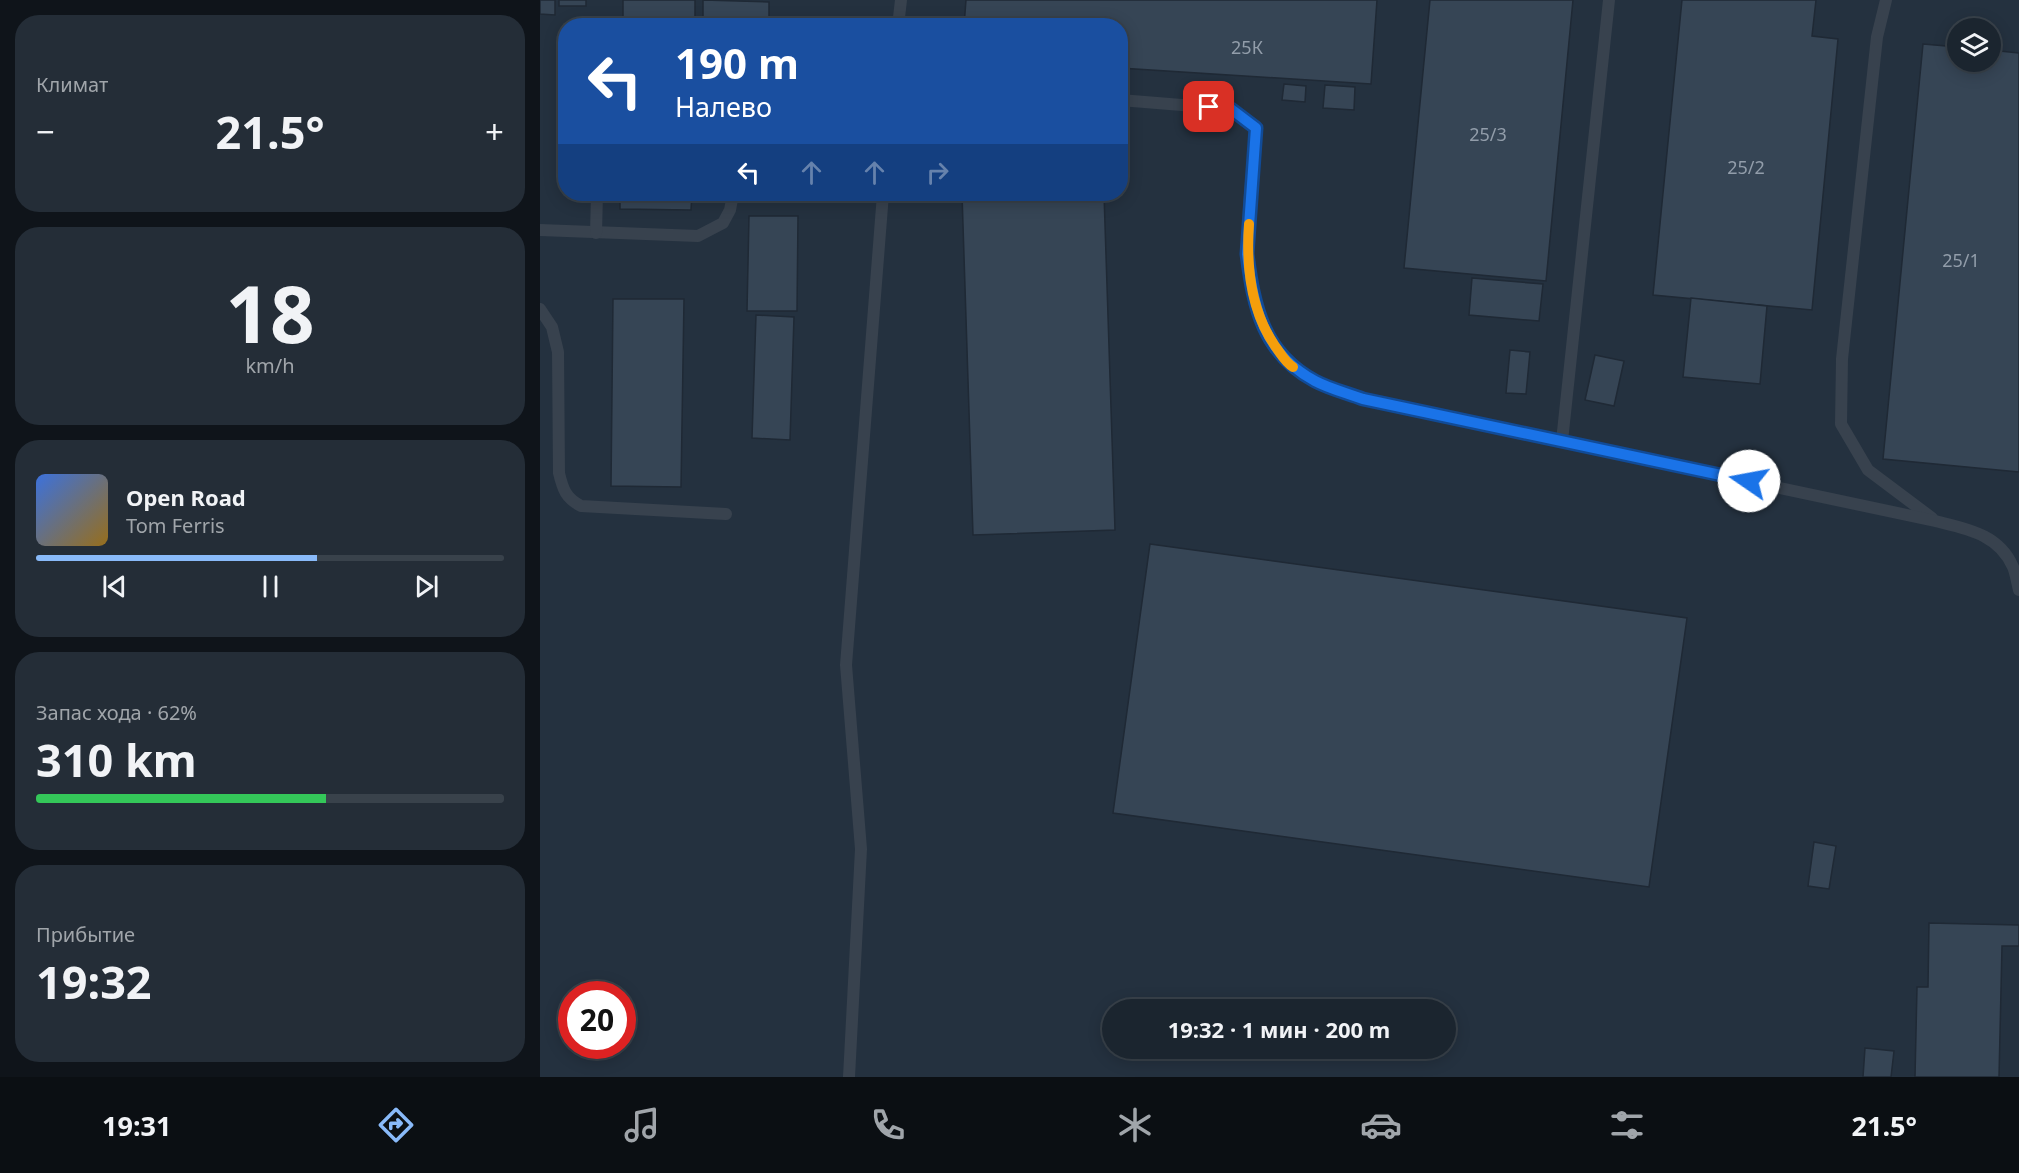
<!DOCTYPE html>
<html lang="ru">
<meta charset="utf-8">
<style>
:root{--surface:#1b252f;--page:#242d37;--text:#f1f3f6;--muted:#a0a5aa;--line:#39424b;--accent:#89baf9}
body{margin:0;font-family:"Noto Sans",sans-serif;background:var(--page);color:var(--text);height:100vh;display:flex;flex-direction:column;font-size:22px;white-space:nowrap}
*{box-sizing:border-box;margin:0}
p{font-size:20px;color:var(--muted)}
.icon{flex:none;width:33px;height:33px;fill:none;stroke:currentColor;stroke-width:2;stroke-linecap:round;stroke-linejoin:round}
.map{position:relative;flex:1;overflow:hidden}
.sheet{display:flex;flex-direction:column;gap:15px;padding:15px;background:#0f141a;width:540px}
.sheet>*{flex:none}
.banner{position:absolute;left:18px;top:18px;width:570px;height:183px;border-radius:24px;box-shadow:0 3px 15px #0003,0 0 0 2px var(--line);background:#1a4fa0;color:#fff;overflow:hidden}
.buttons{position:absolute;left:1407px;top:18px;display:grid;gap:12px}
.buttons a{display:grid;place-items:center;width:54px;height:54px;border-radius:50%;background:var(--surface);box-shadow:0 3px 15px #0003,0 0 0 2px var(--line);font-size:30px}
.speed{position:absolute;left:18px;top:981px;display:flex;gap:12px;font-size:30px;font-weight:700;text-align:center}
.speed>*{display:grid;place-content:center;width:78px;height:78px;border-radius:50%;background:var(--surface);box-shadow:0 3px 15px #0003,0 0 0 2px var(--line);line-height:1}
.speed .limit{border:9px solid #d22;background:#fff;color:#111}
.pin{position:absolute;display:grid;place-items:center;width:51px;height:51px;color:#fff;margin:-26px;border-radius:12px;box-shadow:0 3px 9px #0006}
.me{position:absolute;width:66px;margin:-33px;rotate:282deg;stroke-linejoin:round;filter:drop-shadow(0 0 4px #0008)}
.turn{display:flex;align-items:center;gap:21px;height:126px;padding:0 18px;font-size:27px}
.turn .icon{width:78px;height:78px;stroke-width:2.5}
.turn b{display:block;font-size:42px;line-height:51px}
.lanes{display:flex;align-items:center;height:57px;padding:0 18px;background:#0003;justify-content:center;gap:30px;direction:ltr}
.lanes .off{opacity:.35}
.big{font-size:45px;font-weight:700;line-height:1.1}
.sheet .widget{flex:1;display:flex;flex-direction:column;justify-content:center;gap:9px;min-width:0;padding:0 21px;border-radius:24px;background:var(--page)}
.sheet .dial{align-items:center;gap:0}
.dial b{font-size:78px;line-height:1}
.song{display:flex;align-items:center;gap:18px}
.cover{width:72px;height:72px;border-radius:9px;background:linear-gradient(135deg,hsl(220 70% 55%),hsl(40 70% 35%))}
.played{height:6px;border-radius:3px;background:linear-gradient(90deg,var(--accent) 60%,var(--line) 60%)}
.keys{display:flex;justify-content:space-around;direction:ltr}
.heat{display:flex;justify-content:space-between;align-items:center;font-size:33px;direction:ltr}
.charge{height:9px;border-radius:4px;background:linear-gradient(90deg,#34c759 62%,var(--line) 0)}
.trip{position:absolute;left:562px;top:999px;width:354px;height:60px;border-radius:30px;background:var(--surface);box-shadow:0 3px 15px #0003,0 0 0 2px var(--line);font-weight:700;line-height:60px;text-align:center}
.menu{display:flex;height:96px;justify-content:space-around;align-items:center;background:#0b0f13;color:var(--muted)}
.menu .icon{width:42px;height:42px}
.menu .current{color:var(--accent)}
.menu b{font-size:27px;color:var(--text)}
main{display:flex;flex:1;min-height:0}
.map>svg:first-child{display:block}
.building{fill:#364555;stroke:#1f2935;stroke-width:1.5}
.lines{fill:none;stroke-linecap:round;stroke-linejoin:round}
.service{stroke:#38424e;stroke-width:12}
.route-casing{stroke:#114b97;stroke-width:15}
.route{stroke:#1a73e8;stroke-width:10}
.slow{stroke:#f59e0b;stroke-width:10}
.labels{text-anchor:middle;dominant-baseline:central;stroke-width:6;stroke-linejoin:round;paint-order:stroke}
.number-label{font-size:18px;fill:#929daa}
</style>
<main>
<section class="sheet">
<div class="widget"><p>Климат</p>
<div class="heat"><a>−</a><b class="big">21.5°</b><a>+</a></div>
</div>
<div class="widget dial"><b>18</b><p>km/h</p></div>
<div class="widget">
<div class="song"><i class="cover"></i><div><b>Open Road</b><p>Tom Ferris</p></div></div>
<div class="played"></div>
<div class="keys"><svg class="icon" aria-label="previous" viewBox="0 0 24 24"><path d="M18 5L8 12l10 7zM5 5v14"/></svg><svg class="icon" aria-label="pause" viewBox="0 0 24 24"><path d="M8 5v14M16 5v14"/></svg><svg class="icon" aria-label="next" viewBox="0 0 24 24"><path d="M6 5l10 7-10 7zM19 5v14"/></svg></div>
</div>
<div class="widget"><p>Запас хода · 62%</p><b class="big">310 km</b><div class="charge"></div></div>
<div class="widget"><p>Прибытие</p><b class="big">19:32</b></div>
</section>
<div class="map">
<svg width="1479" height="1077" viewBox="0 0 1479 1077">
<rect width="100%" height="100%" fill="#24313f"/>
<!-- building -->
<g class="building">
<path d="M0,0h15v15l-15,-1z"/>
<rect x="19" y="0" width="27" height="6"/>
<rect x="83" y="0" width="72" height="26"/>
<path d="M163,0l66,2v23l-66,-1z"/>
<path d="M426,0h411l-6,84 -251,-16v-42h-156z"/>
<path d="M890,0h143l-27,281 -142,-13z"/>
<path d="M1142,0h134l-4,36 26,3 -26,271 -159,-15z"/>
<path d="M1383,44l35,3v15h32v-12l29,3v419l-136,-13z"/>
<path d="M744,84l22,2 -1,16 -23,-2z"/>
<path d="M785,85l30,2 -1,23 -31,-2z"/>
<path d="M80,194h72l-1,16 -71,-1z"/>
<path d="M422,194h142l11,336 -142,5z"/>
<path d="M209,216h49l-1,95h-50z"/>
<path d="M932,278l71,6 -4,37 -70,-6z"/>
<path d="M1151,298l76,8 -7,78 -77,-7z"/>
<path d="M73,299h71l-3,188 -70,-1z"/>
<path d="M216,315l38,2 -4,123 -38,-2z"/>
<path d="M970,350l20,2 -4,42 -20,-1z"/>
<path d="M1055,355l29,6 -10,45 -29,-6z"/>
<path d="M610,544l537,74 -38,269 -536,-74z"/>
<path d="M1274,842l22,4 -7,43 -21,-3z"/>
<path d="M1389,923l90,2v21h-17l-3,131h-84l2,-90h11z"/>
<path d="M1325,1048l29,3 -3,26h-28z"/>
</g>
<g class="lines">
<!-- service -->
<g class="service">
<path d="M1346,0l-9,37 -35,322 -1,65 27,46 64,48"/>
<path d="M358,26l3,-26"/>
<path d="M580,100l111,9 25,19c-5,68 -23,158 19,218 4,6 8,13 14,18 22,18 48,26 74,35l572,122c32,8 64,13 78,46 3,7 4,16 6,23"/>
<path d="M0,230l158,6 25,-13 7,-13 3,-16"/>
<path d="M56,233l1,-39"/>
<path d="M0,309l12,18 6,25 1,121c4,17 7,25 22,33l145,8"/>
<path d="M1022,441l47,-441"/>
<path d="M309,1077l12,-228 -15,-184 37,-471"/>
</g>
</g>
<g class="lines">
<!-- route casing -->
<g class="route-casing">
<path id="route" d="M669,107l22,2 25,19 -9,126c7,54 16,99 68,127 15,8 32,12 48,18l386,82"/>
</g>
<!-- route -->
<use href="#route" class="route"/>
<!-- slow -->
<path class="slow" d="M709,224c-3,42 2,87 26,122 6,8 10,16 18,21"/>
</g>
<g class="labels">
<!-- number labels -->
<g class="number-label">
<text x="707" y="47">25К</text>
<text x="948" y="134">25/3</text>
<text x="1206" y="167">25/2</text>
<text x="1421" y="260">25/1</text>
</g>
</g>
</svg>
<div class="buttons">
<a><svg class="icon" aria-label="layers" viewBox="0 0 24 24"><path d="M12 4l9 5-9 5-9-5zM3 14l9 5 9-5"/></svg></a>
</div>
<div class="speed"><div class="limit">20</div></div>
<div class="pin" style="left:669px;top:107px;background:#d93025"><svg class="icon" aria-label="arrive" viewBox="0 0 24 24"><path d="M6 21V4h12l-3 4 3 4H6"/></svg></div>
<svg class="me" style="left:1209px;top:481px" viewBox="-20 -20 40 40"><circle r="19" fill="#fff"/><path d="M0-13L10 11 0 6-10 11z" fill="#1a73e8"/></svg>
<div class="trip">19:32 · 1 мин · 200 m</div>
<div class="banner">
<div class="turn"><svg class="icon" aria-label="left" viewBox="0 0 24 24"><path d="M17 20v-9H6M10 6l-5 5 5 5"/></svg><div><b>190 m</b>Налево</div></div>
<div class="lanes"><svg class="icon" aria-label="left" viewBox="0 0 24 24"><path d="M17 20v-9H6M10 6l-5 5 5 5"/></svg><svg class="icon off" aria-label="ahead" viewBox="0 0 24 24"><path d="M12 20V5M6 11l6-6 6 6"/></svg><svg class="icon off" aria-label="ahead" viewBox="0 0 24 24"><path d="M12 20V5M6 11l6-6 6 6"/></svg><svg class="icon off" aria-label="right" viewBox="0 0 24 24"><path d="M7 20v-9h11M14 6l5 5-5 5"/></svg></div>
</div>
</div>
</main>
<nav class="menu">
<b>19:31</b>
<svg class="icon current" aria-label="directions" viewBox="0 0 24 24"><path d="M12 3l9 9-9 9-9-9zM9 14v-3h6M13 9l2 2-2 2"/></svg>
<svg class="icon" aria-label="music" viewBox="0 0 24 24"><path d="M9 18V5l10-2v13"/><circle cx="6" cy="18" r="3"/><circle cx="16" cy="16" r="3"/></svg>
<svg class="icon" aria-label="phone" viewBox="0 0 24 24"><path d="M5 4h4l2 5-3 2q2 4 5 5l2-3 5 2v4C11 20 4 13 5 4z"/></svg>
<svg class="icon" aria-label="climate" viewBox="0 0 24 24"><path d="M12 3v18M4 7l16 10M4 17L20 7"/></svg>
<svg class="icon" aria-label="car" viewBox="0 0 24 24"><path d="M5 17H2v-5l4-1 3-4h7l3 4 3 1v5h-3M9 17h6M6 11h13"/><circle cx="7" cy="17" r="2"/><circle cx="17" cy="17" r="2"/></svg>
<svg class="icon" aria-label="filters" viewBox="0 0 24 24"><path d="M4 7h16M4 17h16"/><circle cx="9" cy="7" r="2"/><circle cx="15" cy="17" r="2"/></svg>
<b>21.5°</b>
</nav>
